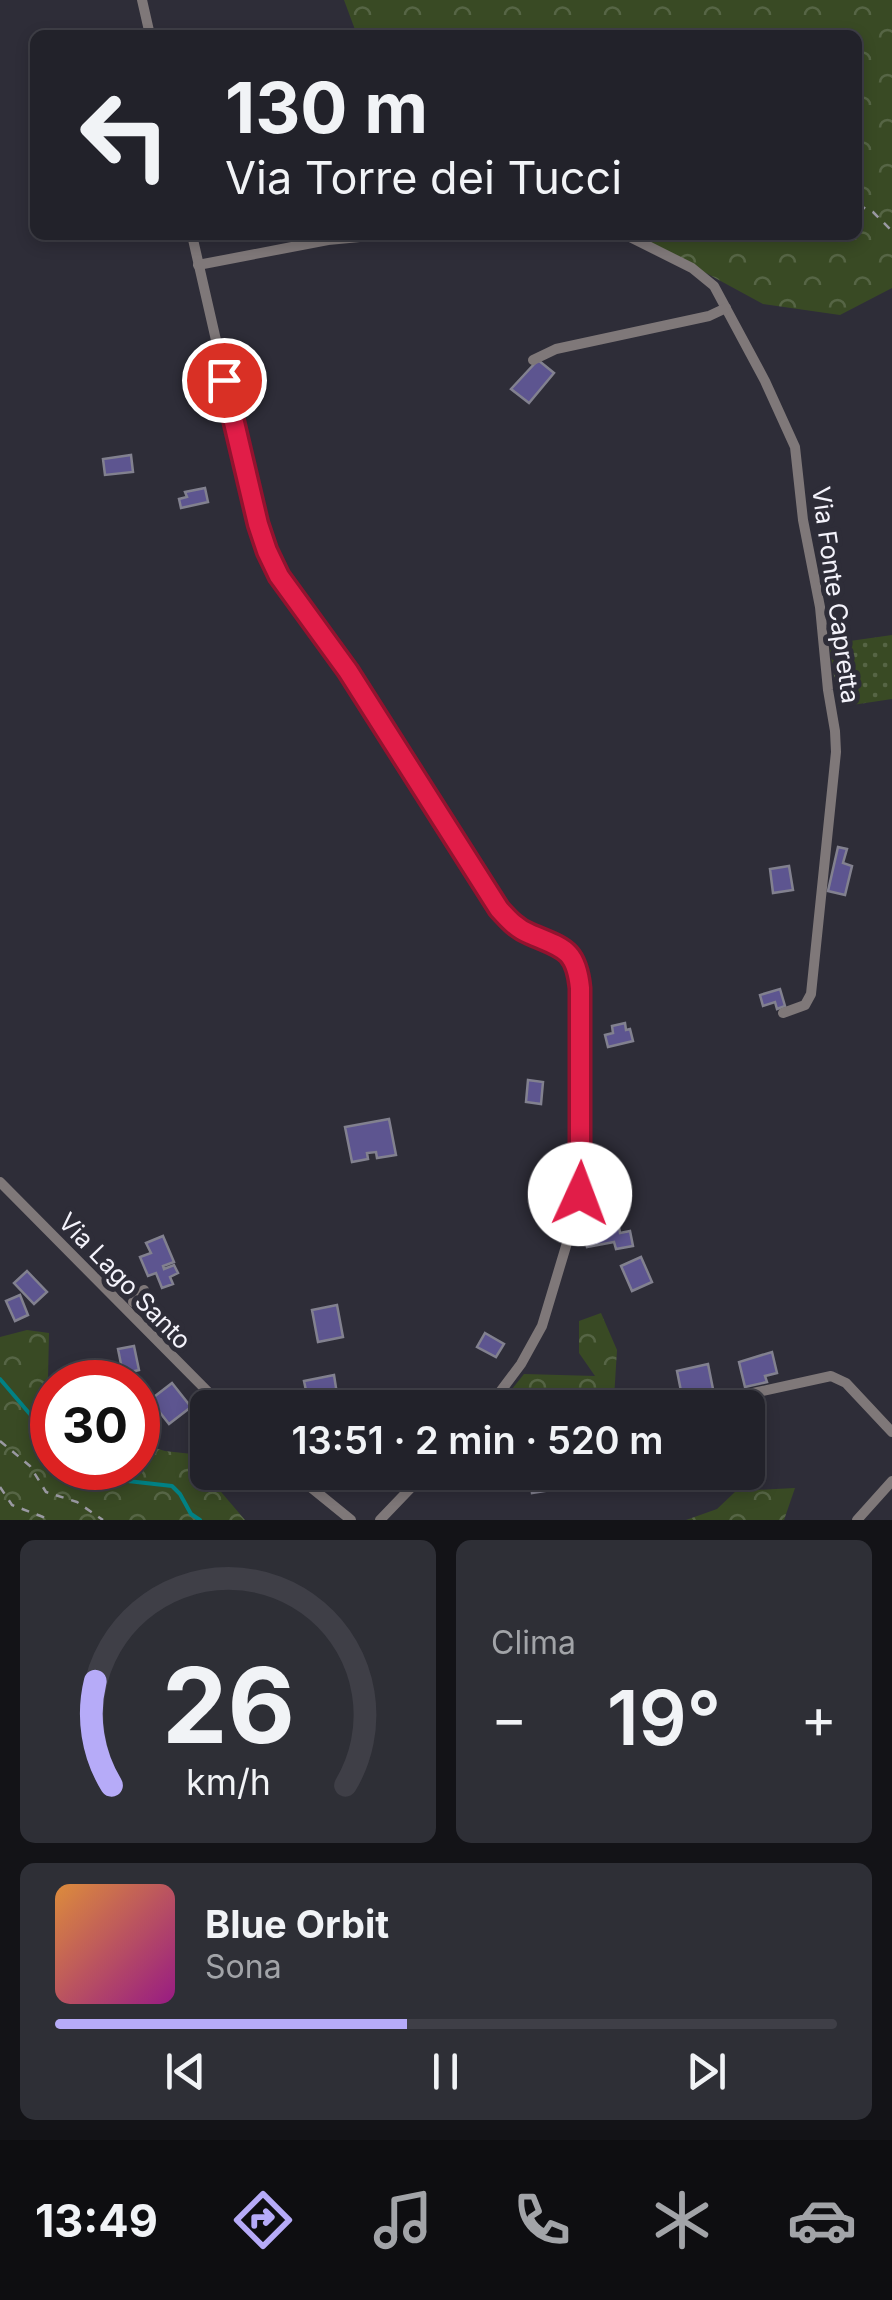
<!DOCTYPE html>
<html lang="it">
<meta charset="utf-8">
<style>
:root{--surface:#22222a;--page:#2e2f36;--text:#f1f3f6;--muted:#a2a4a8;--line:#3f3f47;--accent:#b6abf8}
body{margin:0;font-family:Inter,sans-serif;background:var(--page);color:var(--text);height:100vh;display:flex;flex-direction:column;font-size:38px;white-space:nowrap}
*{box-sizing:border-box;margin:0}
p{font-size:32px;color:var(--muted)}
.icon{flex:none;width:55px;height:55px;fill:none;stroke:currentColor;stroke-width:2;stroke-linecap:round;stroke-linejoin:round}
.map{position:relative;height:1520px;overflow:hidden}
.sheet{display:flex;flex-direction:column;gap:20px;padding:20px;background:#131317;flex:1}
.sheet>*{flex:none}
.banner{position:absolute;left:30px;top:30px;width:832px;height:210px;border-radius:15px;box-shadow:0 5px 15px #0003,0 0 0 2px var(--line);background:#22222a;color:var(--text);overflow:hidden}
.speed{position:absolute;left:30px;top:1360px;display:flex;gap:20px;font-size:50px;font-weight:700;text-align:center}
.speed>*{display:grid;place-content:center;width:130px;height:130px;border-radius:50%;background:var(--surface);box-shadow:0 5px 15px #0003,0 0 0 2px var(--line);line-height:1}
.speed .limit{border:15px solid #d22;background:#fff;color:#111}
.pin{position:absolute;display:grid;place-items:center;width:85px;height:85px;color:#fff;margin:-42px;border:5px solid #fff;border-radius:50%;box-shadow:0 2px 10px #0007}
.me{position:absolute;width:110px;margin:-55px;rotate:2deg;stroke-linejoin:round;filter:drop-shadow(0 0 8px #0008)}
.turn{display:flex;align-items:center;gap:35px;height:210px;padding:0 30px;font-size:45px}
.turn .icon{width:130px;height:130px;stroke-width:2.5}
.turn b{display:block;font-size:70px;line-height:85px}
.big{font-size:75px;font-weight:600;line-height:1.1}
.sheet .tile{flex:1;display:flex;flex-direction:column;justify-content:center;gap:15px;min-width:0;padding:0 35px;border-radius:15px;background:var(--page)}
.sheet .dial{align-items:center;gap:0}
.dial svg{height:260px;overflow:visible;fill:none;stroke:var(--line);stroke-width:7;stroke-linecap:round;text-anchor:middle}
.dial text{fill:var(--text);stroke:none}
.song{display:flex;align-items:center;gap:30px}
.cover{width:120px;height:120px;border-radius:15px;background:linear-gradient(135deg,hsl(30 70% 55%),hsl(310 70% 35%))}
.played{height:10px;border-radius:5px;background:linear-gradient(90deg,var(--accent) 45%,var(--line) 45%)}
.keys{display:flex;justify-content:space-around;direction:ltr}
.heat{display:flex;justify-content:space-between;align-items:center;font-size:55px;direction:ltr}
.sheet .tiles{flex:1;display:grid;gap:20px;grid-template-columns:1fr 1fr}
.tile:last-child{grid-column:span 2}
.trip{position:absolute;left:190px;top:1390px;width:575px;height:100px;border-radius:15px;background:var(--surface);box-shadow:0 5px 15px #0003,0 0 0 2px var(--line);font-weight:600;line-height:100px;text-align:center}
.dock{display:flex;height:160px;justify-content:space-around;align-items:center;background:#0e0e11;color:var(--muted)}
.dock .icon{width:70px;height:70px}
.dock .active{color:var(--accent)}
.dock b{font-size:45px;color:var(--text)}
.map>svg:first-child{display:block}
.grass{fill:url(#grass-dots)}
.forest{fill:url(#forest-crowns)}
.lines{fill:none;stroke-linecap:round;stroke-linejoin:round}
.stream{stroke:#018184;stroke-width:4}
.building{fill:#5d5590;stroke:#82818f;stroke-width:2.5}
.path{stroke:#9a99a2;stroke-width:2.5;stroke-dasharray:8 8;stroke-linecap:butt}
.street{stroke:#7f7879;stroke-width:10}
.route-casing{stroke:#92132f;stroke-width:25}
.route{stroke:#e11d48;stroke-width:18}
.labels{text-anchor:middle;dominant-baseline:central;stroke-width:10;stroke-linejoin:round;paint-order:stroke}
.street-label{font-size:25px;fill:#f4f3fb;stroke:#2e2d38}
</style>
<div class="map">
<svg width="892" height="1520" viewBox="0 0 892 1520">
<defs>
<pattern id="grass-dots" width="8" height="8" patternUnits="userSpaceOnUse" patternTransform="scale(2.5)"><rect width="8" height="8" fill="#394a24"/><path d="M2 2h.1M6 6h.1" fill="none" stroke="#566545" stroke-width="1.8" stroke-linecap="round"/></pattern>
<pattern id="forest-crowns" width="20" height="18" patternUnits="userSpaceOnUse" patternTransform="scale(2.5)"><rect width="20" height="18" fill="#394a24"/><path d="M2 6a3 3 0 1 1 6 0M12 15a3 3 0 1 1 6 0" fill="none" stroke="#566545"/></pattern>
</defs>
<rect width="100%" height="100%" fill="#2e2d38"/>
<!-- grass -->
<path class="grass" d="M892,635v64l-53,8 -10,-63z"/>
<!-- forest -->
<g class="forest">
<path d="M344,0h548v288l-52,27 -77,-11 -127,-69h222v-200h-501z"/>
<path d="M601,1313l16,37 -3,48 3,9h-82l-1,-4 -22,-14 12,-15 71,2 -16,-23v-32z"/>
<path d="M27,1330l22,3 -1,45 4,7v83h86v-25l27,8 27,3 24,32 29,34h-245v-183z"/>
<path d="M795,1488l-11,32h-98l31,-11 19,-18z"/>
</g>
<g class="lines">
<!-- stream -->
<g class="stream">
<path d="M0,1379l52,61"/>
<path d="M80,1468l23,14 16,-2 53,6 8,8 11,20 9,6"/>
</g>
</g>
<!-- building -->
<g class="building">
<path d="M538,360l16,13 -25,30 -18,-14z"/>
<path d="M131,455l2,17 -28,3 -2,-16z"/>
<path d="M205,488l3,14 -27,6 -2,-9 8,-2 -2,-5z"/>
<path d="M838,847l9,2 -4,14 9,3 -7,29 -17,-4z"/>
<path d="M789,866l4,24 -20,3 -3,-24z"/>
<path d="M780,989l5,17 -8,3 -2,-7 -12,4 -3,-11z"/>
<path d="M625,1023l1,7 4,-1 3,12 -25,6 -3,-12 8,-2 -1,-7z"/>
<path d="M528,1080l15,2 -2,22 -15,-2z"/>
<path d="M389,1119l7,36 -19,3 -1,-6 -9,1 1,6 -16,3 -7,-35z"/>
<path d="M616,1209l4,24 10,-2 3,15 -17,3 -2,-7 -27,5 -3,-18 6,-1 -3,-14z"/>
<path d="M163,1236l11,26 -11,4 1,3 10,-4 4,8 -8,4 3,7 -11,4 -6,-15 -8,3 -8,-19 11,-4 -5,-10z"/>
<path d="M641,1257l11,25 -20,9 -11,-25z"/>
<path d="M27,1271l20,21 -13,12 -20,-21z"/>
<path d="M20,1295l8,20 -13,6 -9,-20z"/>
<path d="M337,1305l6,32 -25,5 -6,-32z"/>
<path d="M485,1333l19,11 -8,13 -19,-10z"/>
<path d="M134,1346l5,24 -16,4 -5,-25z"/>
<path d="M772,1352l5,21 -12,3 2,6 -22,5 -6,-25z"/>
<path d="M708,1364l5,25 -31,7 -5,-25z"/>
<path d="M334,1375l3,19 -29,6 -4,-19z"/>
<path d="M172,1383l19,24 -22,17 -19,-24z"/>
<path d="M538,1472h10l3,18 -19,3 -2,-14 9,-1z"/>
</g>
<g class="lines">
<!-- path -->
<g class="path">
<path d="M858,205l15,7 19,19"/>
<path d="M0,1441l30,25 16,26 31,10 26,18"/>
<path d="M0,1487l12,18 39,15"/>
</g>
<!-- street -->
<g class="street">
<path d="M142,0l8,35"/>
<path d="M192,235l66,289 13,35 8,17 69,95 151,238c8,8 15,17 25,22 28,15 44,9 54,45l4,176 -3,51 -37,123 -21,38 -33,44"/>
<path d="M626,235l66,33 22,18 51,95 30,66 8,73 17,87 8,83 7,41 1,21 -25,242 -6,11 -22,8"/>
<path d="M198,265l130,-25 53,-5"/>
<path d="M533,360l23,-11 153,-33 17,-8"/>
<path d="M0,1182l224,226"/>
<path d="M133,1302l11,-12"/>
<path d="M730,1398l101,-22 15,7 46,49"/>
<path d="M292,1472l59,48"/>
<path d="M380,1520l46,-48"/>
<path d="M857,1520l35,-39"/>
</g>
</g>
<g class="lines">
<!-- route casing -->
<g class="route-casing">
<path id="route" d="M224,380l34,144 9,27 12,25 69,95 151,238c9,10 18,20 31,25 32,14 46,14 50,54v206"/>
</g>
<!-- route -->
<use href="#route" class="route"/>
</g>
<g class="labels">
<!-- street labels -->
<g class="street-label">
<text transform="translate(836 595) rotate(82)">Via Fonte Capretta</text>
<text transform="translate(125 1281) rotate(46)">Via Lago Santo</text>
</g>
</g>
</svg>
<div class="speed"><div class="limit">30</div></div>
<div class="pin" style="left:224px;top:380px;background:#d93025"><svg class="icon" aria-label="arrive" viewBox="0 0 24 24"><path d="M6 21V4h12l-3 4 3 4H6"/></svg></div>
<svg class="me" style="left:580px;top:1194px" viewBox="-20 -20 40 40"><circle r="19" fill="#fff"/><path d="M0-13L10 11 0 6-10 11z" fill="#e11d48"/></svg>
<div class="trip">13:51 · 2 min · 520 m</div>
<div class="banner">
<div class="turn"><svg class="icon" aria-label="left" viewBox="0 0 24 24"><path d="M17 20v-9H6M10 6l-5 5 5 5"/></svg><div><b>130 m</b>Via Torre dei Tucci</div></div>
</div>
</div>
<section class="sheet">
<div class="tiles">
<div class="tile dial"><svg viewBox="0 0 100 80">
<path d="M14 69A42 42 0 1 1 86 69"/>
<path d="M14 69A42 42 0 0 1 9 37" stroke="#b6abf8"/>
<text x="50" y="56" font-size="32" font-weight="700">26</text>
<text x="50" y="72" font-size="11">km/h</text>
</svg></div>
<div class="tile"><p>Clima</p>
<div class="heat"><a>−</a><b class="big">19°</b><a>+</a></div>
</div>
<div class="tile">
<div class="song"><i class="cover"></i><div><b>Blue Orbit</b><p>Sona</p></div></div>
<div class="played"></div>
<div class="keys"><svg class="icon" aria-label="previous" viewBox="0 0 24 24"><path d="M18 5L8 12l10 7zM5 5v14"/></svg><svg class="icon" aria-label="pause" viewBox="0 0 24 24"><path d="M8 5v14M16 5v14"/></svg><svg class="icon" aria-label="next" viewBox="0 0 24 24"><path d="M6 5l10 7-10 7zM19 5v14"/></svg></div>
</div>
</div>
</section>
<nav class="dock">
<b>13:49</b>
<svg class="icon active" aria-label="directions" viewBox="0 0 24 24"><path d="M12 3l9 9-9 9-9-9zM9 14v-3h6M13 9l2 2-2 2"/></svg>
<svg class="icon" aria-label="music" viewBox="0 0 24 24"><path d="M9 18V5l10-2v13"/><circle cx="6" cy="18" r="3"/><circle cx="16" cy="16" r="3"/></svg>
<svg class="icon" aria-label="phone" viewBox="0 0 24 24"><path d="M5 4h4l2 5-3 2q2 4 5 5l2-3 5 2v4C11 20 4 13 5 4z"/></svg>
<svg class="icon" aria-label="climate" viewBox="0 0 24 24"><path d="M12 3v18M4 7l16 10M4 17L20 7"/></svg>
<svg class="icon" aria-label="car" viewBox="0 0 24 24"><path d="M5 17H2v-5l4-1 3-4h7l3 4 3 1v5h-3M9 17h6M6 11h13"/><circle cx="7" cy="17" r="2"/><circle cx="17" cy="17" r="2"/></svg>
</nav>
